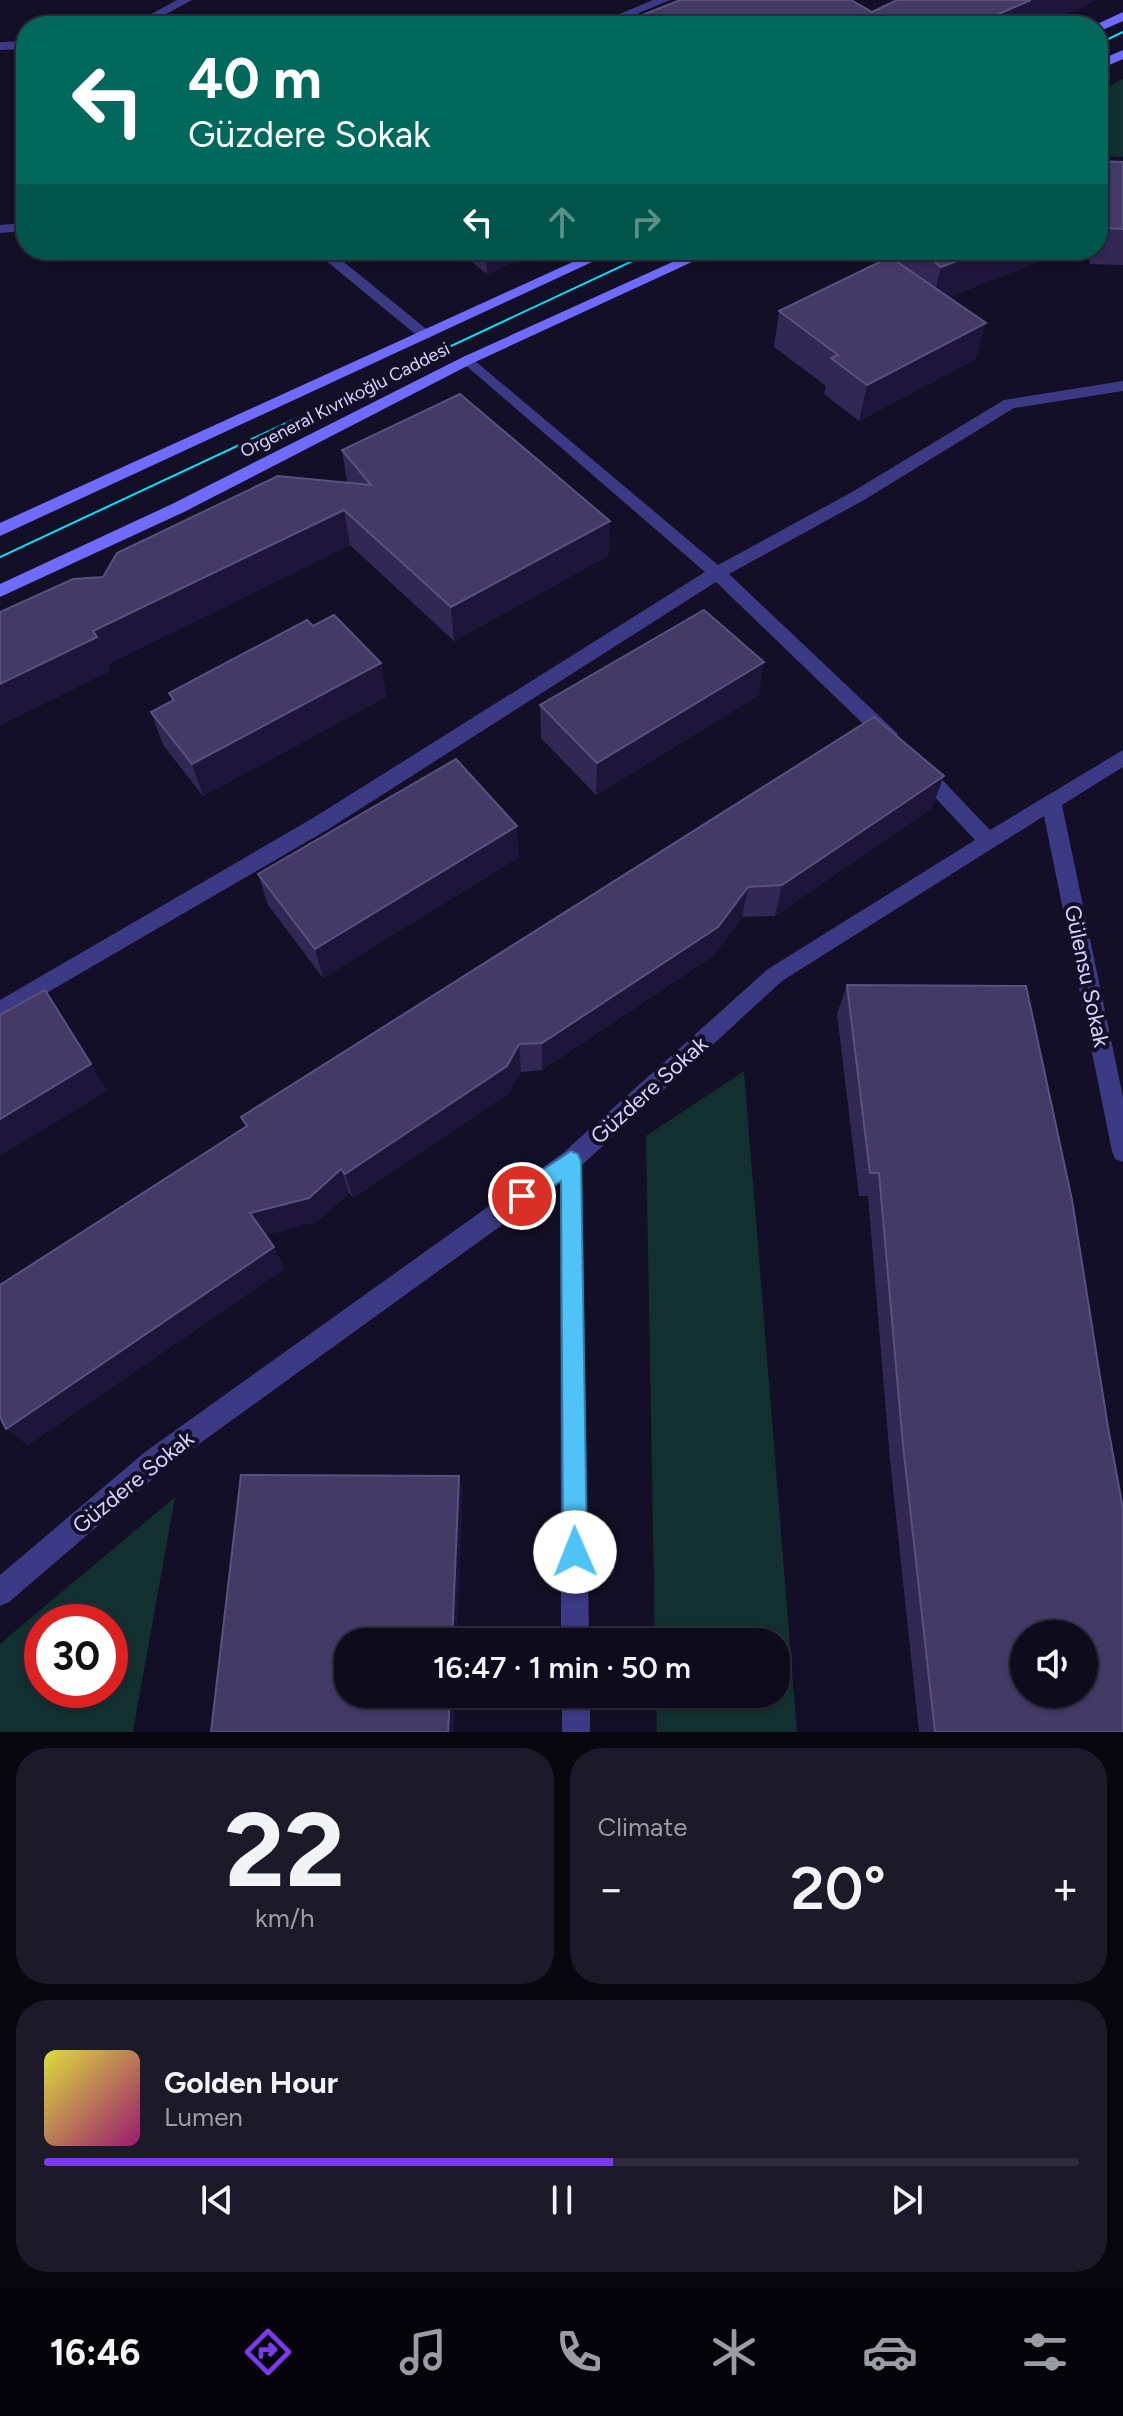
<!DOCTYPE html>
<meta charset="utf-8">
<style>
:root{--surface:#0e0b1c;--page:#1c1929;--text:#f1f3f6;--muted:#9b9ba3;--line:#2e2b3b;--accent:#7c3aed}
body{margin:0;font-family:Figtree,sans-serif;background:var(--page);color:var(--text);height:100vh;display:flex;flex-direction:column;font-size:30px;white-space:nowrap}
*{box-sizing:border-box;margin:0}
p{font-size:26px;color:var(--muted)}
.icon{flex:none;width:44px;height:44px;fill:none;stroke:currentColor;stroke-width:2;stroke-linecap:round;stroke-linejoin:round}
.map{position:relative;height:1732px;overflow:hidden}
.panel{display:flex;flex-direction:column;gap:16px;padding:16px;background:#08060f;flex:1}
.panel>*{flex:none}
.banner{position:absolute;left:16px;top:16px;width:1092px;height:244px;border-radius:32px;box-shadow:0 2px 6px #0004,0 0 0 2px var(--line);background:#00695c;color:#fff;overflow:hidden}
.controls{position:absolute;left:1010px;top:1620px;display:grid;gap:16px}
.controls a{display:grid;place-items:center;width:88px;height:88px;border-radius:50%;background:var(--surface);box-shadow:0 2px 6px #0004,0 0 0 2px var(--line);font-size:40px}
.speed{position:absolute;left:24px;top:1604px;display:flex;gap:16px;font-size:40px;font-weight:700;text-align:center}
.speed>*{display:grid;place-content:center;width:104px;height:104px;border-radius:50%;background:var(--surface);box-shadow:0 2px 6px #0004,0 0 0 2px var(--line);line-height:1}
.speed .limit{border:12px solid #d22;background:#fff;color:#111}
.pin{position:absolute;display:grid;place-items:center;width:68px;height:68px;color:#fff;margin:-34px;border:4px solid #fff;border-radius:50%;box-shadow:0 2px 8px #0007}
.me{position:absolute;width:88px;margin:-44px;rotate:359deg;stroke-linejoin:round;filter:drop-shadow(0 0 6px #0008)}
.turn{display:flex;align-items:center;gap:28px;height:168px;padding:0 40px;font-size:36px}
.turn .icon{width:104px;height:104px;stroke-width:2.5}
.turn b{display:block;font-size:56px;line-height:68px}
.lanes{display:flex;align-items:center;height:76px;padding:0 40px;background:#0003;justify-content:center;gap:40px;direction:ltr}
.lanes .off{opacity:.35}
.big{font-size:60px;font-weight:600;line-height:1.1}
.panel .widget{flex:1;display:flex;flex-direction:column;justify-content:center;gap:12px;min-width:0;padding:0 28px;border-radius:32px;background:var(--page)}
.panel .dial{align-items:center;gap:0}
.dial b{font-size:104px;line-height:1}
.song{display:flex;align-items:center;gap:24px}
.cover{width:96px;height:96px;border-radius:12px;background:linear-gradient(135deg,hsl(60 70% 55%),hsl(320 70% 35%))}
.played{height:8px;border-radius:4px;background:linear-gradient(90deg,var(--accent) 55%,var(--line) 55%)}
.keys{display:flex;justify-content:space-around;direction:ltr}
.heat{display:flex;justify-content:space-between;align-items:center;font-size:44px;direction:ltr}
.panel .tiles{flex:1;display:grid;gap:16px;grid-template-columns:1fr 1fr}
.widget:last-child{grid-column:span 2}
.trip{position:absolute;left:334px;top:1628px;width:456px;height:80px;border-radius:32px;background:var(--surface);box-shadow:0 2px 6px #0004,0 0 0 2px var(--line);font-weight:600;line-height:80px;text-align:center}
.menu{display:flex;height:128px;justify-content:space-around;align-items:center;background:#06040b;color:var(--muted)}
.menu .icon{width:56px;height:56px}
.menu .selected{color:var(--accent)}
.menu b{font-size:36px;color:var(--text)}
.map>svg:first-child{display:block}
.green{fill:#12302f;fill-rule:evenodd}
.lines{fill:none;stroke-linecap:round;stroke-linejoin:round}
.street{fill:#3d3a85;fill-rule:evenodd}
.secondary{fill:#6f6bff;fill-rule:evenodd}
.tram{stroke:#00e5ff;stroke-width:2}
.wall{fill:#312854}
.shaded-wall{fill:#1d163a}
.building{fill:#433a66;stroke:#5a527e;stroke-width:2;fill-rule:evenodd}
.route{fill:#4fc3f7;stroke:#337fa1;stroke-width:2}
.labels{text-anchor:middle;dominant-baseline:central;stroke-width:8;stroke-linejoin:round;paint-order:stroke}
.far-street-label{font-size:18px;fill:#d9d4ff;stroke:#130f26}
.street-label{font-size:22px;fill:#d9d4ff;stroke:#130f26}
</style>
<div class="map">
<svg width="1123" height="1732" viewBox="0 0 1123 1732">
<rect width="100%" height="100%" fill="#130f26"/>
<!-- green -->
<g class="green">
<path d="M1123,79v78l-25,-1v-64z"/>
<path d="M744,1071l53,661h-140l-1,-38h120v-52h-121l-9,-506z"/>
<path d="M175,1497l-42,235h-133v-88zM110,1622v68h-68v-68z"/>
</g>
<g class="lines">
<!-- street -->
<g class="street">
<path d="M177,0h15l-48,26h-15z"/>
<path d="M653,0h17l-62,26h-17z"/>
<path d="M26,41v8l-26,1v-8z"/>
<path d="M26,223v8l-26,2v-8z"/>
<path d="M313,250h16l101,82v6h-10z"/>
<path d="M468,355l250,210 134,-73 152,-92 119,-19v10l-109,17 -150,92 -135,74 168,159 2,5 -2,5h-14l-167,-161 -389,248 -327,190v-20l313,-182 392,-246 -242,-209v-6z"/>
<path d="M1123,750v17l-61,38 61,292v65l-8,-3 -3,-8 -68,-335 -262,165 -200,184 7,477h-28l-1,-459 -397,287 -154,132 -9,4v-31l145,-123 418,-299 205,-184 207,-129 -61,-65 -3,-5 3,-5h14l62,65z"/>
<rect x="562" y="1694" width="28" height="38"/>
</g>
<!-- secondary -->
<g class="secondary">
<path d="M1123,12v9l-25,11v-6h-5z"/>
<path d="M1123,50v9l-25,11v-9z"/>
<path d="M599,250h19l-618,286v-13z"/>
<path d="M699,250h19l-245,113 -289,149 -184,85v-13l172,-80 291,-147z"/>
</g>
<!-- tram -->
<g class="tram">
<path d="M1098,44l25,-12"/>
<path d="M0,557l656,-307"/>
</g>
</g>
<!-- wall -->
<g class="wall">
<path d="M1098,161l25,1v103l-33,-1 -3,-14h11z"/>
<path d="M457,250h85l-55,24z"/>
<path d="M869,250h184l-2,7 -103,40 28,62 -117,62 -35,-27 2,-8 -52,-39 5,-36 103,-50z"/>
<path d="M342,450l268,71 -2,35 -154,85 -104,-96 -242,119 2,7 -110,54 103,-148 244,-95z"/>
<path d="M313,626l68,37 5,34 -183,99 -40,-51 -12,-33 21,-11 -3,-8z"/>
<path d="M759,695l-163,100 -55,-57 -1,-33z"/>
<path d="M874,717l58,91 -157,108 -33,1 -29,39 -171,114 -21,2 -12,21 -156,105 -4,-5 -31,28 -53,14 9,12 10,22 -256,176 218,-319 -5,-9z"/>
<path d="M519,857l-196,121 -55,-73 -10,-31z"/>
<path d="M847,985l261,442 15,305h-204l-29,-272 -22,-264h-9l-22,-182z"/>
</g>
<!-- shaded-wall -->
<g class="shaded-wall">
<path d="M1031,0h67l-58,26h-69z"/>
<path d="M486,250h56l-55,24z"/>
<path d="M986,250h67l-2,7 -119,46 9,-36z"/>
<path d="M986,323l-10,36 -117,62 8,-36z"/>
<path d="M344,510l6,35 -242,119 2,7 -110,54v-41l93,-53z"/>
<path d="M610,521l-2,35 -154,85 -3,-34z"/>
<path d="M764,662l-5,33 -163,100 1,-32z"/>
<path d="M381,663l5,34 -183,99 -11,-32z"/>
<path d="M944,776l-12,32 -157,108 7,-31z"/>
<path d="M517,826l2,31 -196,121 -8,-29z"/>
<path d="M748,887l-6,30 -29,39 -171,114v-27z"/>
<path d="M519,1044l2,28 -12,21 -156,105 -8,-24z"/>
<path d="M91,1064l16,27 -107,65v-37z"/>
<path d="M341,1169l8,24 -31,28 -57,15 -11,-23z"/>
<path d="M274,1247l10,22 -256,176 -22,-16z"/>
<path d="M459,1476l4,14 -6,152h-5z"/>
<path d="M450,1694h5l-1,38h-6z"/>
</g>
<!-- building -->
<g class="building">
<path d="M680,0h171l21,12 25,-12h134l-60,26h-356z"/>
<path d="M1098,161l25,1v67l-21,-1 -4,-20z"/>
<path d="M920,250h66l-45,17z"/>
<path d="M890,257l96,66 -119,62 -36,-27 7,-3 -59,-44z"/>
<path d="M460,394l150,127 -159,86 -107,-97 -251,121 4,6 -97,47v-72l73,-33 30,-2 14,-24 161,-77 93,9 -29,-35z"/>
<path d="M704,610l60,52 -167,101 -57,-58z"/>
<path d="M334,615l47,48 -189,101 -41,-52 23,-12 -5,-7 138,-73 6,6z"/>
<path d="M874,717l70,59 -162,109 -34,2 -30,40 -176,116 -23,1 -12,22 -162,108 -4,-5 -32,29 -59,15 24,34 -268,182 -6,-12v-132l247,-159 -6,-9z"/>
<path d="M456,759l61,67 -202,123 -57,-75z"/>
<path d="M847,985l179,1 46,214 36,227 15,82v223h-188l-32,-287 -24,-272h-9zM1024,1634h60v60h-60z"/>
<path d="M45,990l46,74 -91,55v-104z"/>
<path d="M241,1475l218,1 -7,166h-104v52h102l-2,38h-237z"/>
</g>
<!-- route -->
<path class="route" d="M571,1151l7,3 3,7 6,391 -4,8 -8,4 -9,-4 -3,-8 -2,-371 -39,25 -8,-2 -3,-8 3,-7z"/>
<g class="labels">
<!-- far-street labels -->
<g class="far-street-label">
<text transform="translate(345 400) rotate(-27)">Orgeneral Kıvrıkoğlu Caddesi</text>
</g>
<!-- street labels -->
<g class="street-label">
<text transform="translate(1087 976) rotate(78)">Gülensu Sokak</text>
<text transform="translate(649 1090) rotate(-42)">Güzdere Sokak</text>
<text transform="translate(133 1482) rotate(-39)">Güzdere Sokak</text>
</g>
</g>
</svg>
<div class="controls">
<a><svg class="icon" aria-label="sound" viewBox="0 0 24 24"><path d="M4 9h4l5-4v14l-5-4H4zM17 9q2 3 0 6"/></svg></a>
</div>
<div class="speed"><div class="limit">30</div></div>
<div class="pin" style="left:522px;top:1196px;background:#d93025"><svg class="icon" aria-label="arrive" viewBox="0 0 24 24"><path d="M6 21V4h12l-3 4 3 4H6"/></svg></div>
<svg class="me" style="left:575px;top:1552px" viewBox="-20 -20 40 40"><circle r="19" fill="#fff"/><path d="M0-13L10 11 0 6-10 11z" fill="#4fc3f7"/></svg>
<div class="trip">16:47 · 1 min · 50 m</div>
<div class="banner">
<div class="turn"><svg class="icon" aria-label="left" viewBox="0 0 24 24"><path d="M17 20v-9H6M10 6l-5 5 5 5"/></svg><div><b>40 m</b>Güzdere Sokak</div></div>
<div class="lanes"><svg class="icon" aria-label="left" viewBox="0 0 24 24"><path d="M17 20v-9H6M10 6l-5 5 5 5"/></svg><svg class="icon off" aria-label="ahead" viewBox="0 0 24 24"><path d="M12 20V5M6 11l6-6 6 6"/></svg><svg class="icon off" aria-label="right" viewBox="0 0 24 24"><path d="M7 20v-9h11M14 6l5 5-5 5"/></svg></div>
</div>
</div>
<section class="panel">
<div class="tiles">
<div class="widget dial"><b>22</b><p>km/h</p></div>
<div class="widget"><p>Climate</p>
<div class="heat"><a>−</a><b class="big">20°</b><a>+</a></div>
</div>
<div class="widget">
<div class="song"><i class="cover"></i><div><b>Golden Hour</b><p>Lumen</p></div></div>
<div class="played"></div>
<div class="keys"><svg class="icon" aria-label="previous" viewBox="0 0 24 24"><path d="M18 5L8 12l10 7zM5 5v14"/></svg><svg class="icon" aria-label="pause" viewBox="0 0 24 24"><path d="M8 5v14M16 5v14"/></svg><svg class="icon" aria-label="next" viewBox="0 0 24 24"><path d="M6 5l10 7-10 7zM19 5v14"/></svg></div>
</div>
</div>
</section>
<nav class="menu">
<b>16:46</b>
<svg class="icon selected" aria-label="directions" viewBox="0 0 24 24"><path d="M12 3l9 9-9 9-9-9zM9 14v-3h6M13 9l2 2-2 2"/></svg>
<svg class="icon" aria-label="music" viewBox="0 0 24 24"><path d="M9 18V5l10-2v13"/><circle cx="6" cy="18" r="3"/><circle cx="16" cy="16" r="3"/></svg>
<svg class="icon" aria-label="phone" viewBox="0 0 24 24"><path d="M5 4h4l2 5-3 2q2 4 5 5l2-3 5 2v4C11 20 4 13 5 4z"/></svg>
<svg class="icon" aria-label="climate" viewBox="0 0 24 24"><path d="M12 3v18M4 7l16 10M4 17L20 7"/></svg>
<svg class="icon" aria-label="car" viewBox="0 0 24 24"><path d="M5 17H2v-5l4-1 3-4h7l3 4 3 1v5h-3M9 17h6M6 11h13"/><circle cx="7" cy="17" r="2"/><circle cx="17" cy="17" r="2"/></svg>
<svg class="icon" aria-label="filters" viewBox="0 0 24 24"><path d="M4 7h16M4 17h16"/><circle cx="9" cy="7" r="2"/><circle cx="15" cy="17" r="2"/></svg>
</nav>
